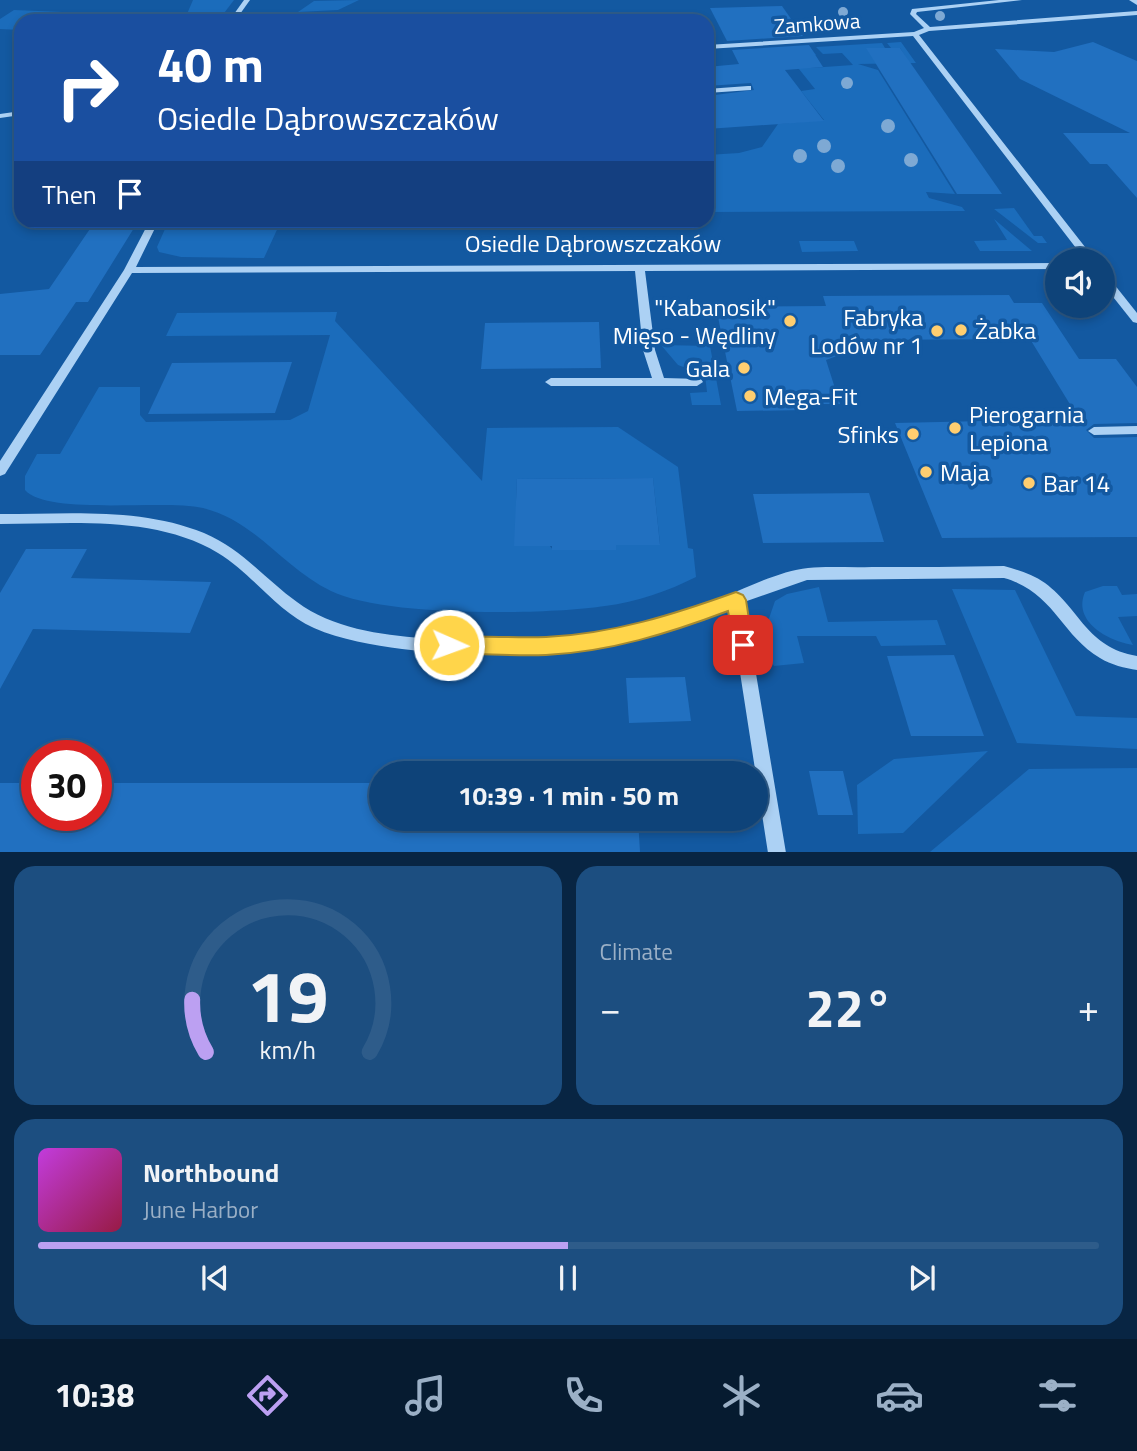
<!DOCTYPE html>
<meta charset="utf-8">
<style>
:root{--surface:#0e4379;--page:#1c4e80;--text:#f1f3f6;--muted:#9bb0c6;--line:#2e5c8a;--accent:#bca0f2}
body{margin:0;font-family:"Titillium Web",sans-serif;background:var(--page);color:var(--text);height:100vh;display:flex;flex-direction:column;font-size:26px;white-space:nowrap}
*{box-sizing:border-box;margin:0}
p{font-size:23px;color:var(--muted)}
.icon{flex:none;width:38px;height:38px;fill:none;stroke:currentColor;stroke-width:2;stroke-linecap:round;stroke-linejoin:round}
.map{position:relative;height:852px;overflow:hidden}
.drawer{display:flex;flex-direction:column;gap:14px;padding:14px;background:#082543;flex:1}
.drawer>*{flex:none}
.banner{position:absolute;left:14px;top:14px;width:700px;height:214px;border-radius:21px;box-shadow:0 4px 10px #0003,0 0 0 2px var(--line);background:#1a4fa0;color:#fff;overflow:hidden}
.fabs{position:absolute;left:1045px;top:248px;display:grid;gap:14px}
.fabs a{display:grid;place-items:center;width:70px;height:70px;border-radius:50%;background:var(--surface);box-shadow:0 4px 10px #0003,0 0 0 2px var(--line);font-size:35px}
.speed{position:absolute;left:21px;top:740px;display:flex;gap:14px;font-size:35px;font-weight:700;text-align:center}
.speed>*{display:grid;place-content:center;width:91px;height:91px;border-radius:50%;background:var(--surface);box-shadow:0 4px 10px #0003,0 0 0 2px var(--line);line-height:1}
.speed .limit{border:10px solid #d22;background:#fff;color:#111}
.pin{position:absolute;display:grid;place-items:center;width:60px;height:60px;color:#fff;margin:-30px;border-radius:14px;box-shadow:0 4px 10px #0006}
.me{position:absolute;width:77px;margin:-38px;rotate:92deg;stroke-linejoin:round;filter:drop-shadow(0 0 5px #0008)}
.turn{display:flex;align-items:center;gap:24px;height:147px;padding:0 28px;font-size:32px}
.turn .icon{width:91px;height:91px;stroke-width:2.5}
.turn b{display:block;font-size:49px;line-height:60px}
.then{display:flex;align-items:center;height:66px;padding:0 28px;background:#0003;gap:14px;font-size:26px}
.big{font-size:52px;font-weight:700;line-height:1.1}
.drawer .card{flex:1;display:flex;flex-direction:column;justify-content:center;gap:10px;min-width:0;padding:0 24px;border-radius:21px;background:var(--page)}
.drawer .dial{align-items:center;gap:0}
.dial svg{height:182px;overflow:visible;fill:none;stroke:var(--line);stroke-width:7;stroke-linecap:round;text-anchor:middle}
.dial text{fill:var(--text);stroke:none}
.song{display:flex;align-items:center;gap:21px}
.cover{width:84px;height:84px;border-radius:10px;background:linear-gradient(135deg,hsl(290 70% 55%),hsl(340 70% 35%))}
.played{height:7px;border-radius:4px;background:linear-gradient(90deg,var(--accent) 50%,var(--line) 50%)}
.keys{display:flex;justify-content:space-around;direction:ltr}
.heat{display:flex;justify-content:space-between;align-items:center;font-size:38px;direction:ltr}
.drawer .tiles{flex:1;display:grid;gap:14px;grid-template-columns:1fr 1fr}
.card:last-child{grid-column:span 2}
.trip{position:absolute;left:369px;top:761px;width:399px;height:70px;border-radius:35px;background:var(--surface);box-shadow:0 4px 10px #0003,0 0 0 2px var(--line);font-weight:700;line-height:70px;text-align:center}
.tabs{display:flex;height:112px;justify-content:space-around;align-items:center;background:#061b30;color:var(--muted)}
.tabs .icon{width:49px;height:49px}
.tabs .selected{color:var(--accent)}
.tabs b{font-size:32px;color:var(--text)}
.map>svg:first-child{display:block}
.green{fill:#1b6cbb;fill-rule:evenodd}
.building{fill:#2170c0}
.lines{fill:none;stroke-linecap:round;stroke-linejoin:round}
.minor{fill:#acd1f4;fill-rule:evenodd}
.tree{fill:#7ea9d4}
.route{fill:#ffd54a;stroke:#a68a30;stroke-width:2}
.poi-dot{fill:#ffce70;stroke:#1359a1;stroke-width:2.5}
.labels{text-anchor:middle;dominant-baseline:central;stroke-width:7;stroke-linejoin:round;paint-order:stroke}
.far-street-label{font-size:21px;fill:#fff;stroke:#1359a1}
.street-label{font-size:24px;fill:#fff;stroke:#1359a1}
.poi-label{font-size:24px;fill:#fff;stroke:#1359a1;text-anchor:start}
</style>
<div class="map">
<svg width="1137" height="853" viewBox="0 0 1137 853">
<rect width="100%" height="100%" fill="#1359a1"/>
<!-- green -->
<g class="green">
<path d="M193,0h41l-16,21h-34z"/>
<path d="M359,0l-21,10 -40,2 16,-11z"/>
<path d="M14,10l49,2 -12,9h-30v9l-21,-1v-10z"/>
<path d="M901,42l15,21 -58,1 20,6 77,124 -29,-2 3,6 33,9 3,4 -258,1v-57l32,-2 23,-6 16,-23 46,-4 -23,-29 14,-2 -32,-40 27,-2 6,8 -16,1 10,12 43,-3 -11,-12 -19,1 -7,-7 66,-4 3,5h-18l40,11 -7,-11h-9l-4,-5z"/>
<path d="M1014,208l20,28h8l5,7h-9l-44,-34z"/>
<path d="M994,219l38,32h-52l-6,-10 33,-1z"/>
<path d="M191,221v-1l90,1 -17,37 -83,-1 -22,-5 -2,-5 8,-18 23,-3z"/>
<path d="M799,241h55l4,10 -56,1z"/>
<path d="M337,312l-2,9 147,160 5,-53 131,-1 60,40 10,81 5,1 3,28c-28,14 -59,25 -91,29 -59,9 -222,11 -274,-15 -48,-23 -75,-70 -128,-83 -40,-9 -155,8 -178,-18v-14l12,-22h23l39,-67h41v28l6,7 144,-2 18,-9 22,-76 -164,1 11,-23zM653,478l7,66 -44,1v5h-63l-37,-48 1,-23z"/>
<path d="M661,345l49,1 11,59h-29l-2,-12 17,-1 -2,-17 -27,-10z"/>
<path d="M1103,586h14l5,9 15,-1v22l-19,1 15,28c-24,-4 -61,-23 -48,-53z"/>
<path d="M819,587l9,35 109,-2 9,25 -65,1 -5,-10h-79l7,27 -30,3 -12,-17 2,-16 11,-32 12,-7z"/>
<path d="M952,589l63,1 61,126 61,2v31l-120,-6z"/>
<path d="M988,751l-85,82 -45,1 -1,-49 37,-26z"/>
<path d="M1137,768v84h-207l99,-83z"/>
</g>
<!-- building -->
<g class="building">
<path d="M782,6l21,30 -76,5 -17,-33z"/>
<path d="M1093,42l44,19v137l-30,-34h-17l-27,-31h67l-110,-54 -25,-30 59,3z"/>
<path d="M809,45l14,22 -38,3 39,51 -117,8v-33l47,-6 -3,-7 -44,3v-19l32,-3 -7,-14z"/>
<path d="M866,48h34l102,146h-45z"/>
<path d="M96,220h43l-51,82h-12l-36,53h-40v-61l49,-5z"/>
<path d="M1009,295l5,8h28l37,56h37l21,28v36l-43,1 -8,6 8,8 43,-1v100l-195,1 -47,-115 184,-4 -49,-80 -172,1 3,7 -35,13 14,44h-37l3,6 -69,1 -21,-104 110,-1 -3,-10z"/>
<path d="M599,322l2,46 -120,1 4,-46z"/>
<path d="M292,362l-17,51 -127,1 24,-51z"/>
<path d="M653,478l7,67h-44v5h-64v-4h-38l3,-67z"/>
<path d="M869,493l15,49 -121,1 -10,-49z"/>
<path d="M26,549h61l-16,29 140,4 -21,51 -157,-4 -33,60v-96z"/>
<path d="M954,655l30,81h-73l-24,-80z"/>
<path d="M685,677l6,44 -62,2 -3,-45z"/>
<path d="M399,771h144l-144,3z"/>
<path d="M809,771h34l10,44h-35z"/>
<path d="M0,783h37v33h59v-33h286v36h256l2,33h-640z"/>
</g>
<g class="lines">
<!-- minor -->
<g class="minor">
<path d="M244,0h6l-15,21h-6z"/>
<path d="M999,0h23l-105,12 -1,2 14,13 207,-16v4l-208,16 -10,4 177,226h-10l-173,-225 -206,13v-4l207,-13 10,-4 -14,-14 2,-5z"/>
<path d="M1129,0h8v5z"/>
<path d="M748,86h3v4l-44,3v-4z"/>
<path d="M21,111v4l-21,3v-4z"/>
<path d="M150,220h9l-23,47 921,-4v6l-412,2 10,79 9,28 37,1 2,3 -6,4h-146l-6,-4 6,-4h101l-9,-28 -8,-79 -503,2 -127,201 -5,2v-15l124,-191z"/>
<path d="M1102,273l4,1 31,39v10l-4,-1 -31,-39z"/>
<path d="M1137,426v8l-43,1 -6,-4 6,-4z"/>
<path d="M0,514c67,0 141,-7 204,19 38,16 61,46 93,69 35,26 83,33 126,36 87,6 178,2 261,-25 38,-12 86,-41 124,-45 21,-2 43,0 64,-1 44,0 88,0 132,-1 14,4 28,8 41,17 36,27 41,64 92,73v14c-12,-2 -26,-5 -37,-12 -40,-24 -46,-66 -96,-80l-197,2 -63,22 42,251h-18l-38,-245c-102,43 -218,56 -328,41 -29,-4 -61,-9 -88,-21 -38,-17 -61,-54 -96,-75 -63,-38 -147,-29 -218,-29z"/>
</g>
</g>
<!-- trees -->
<g class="tree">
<circle cx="843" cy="12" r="5"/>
<circle cx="940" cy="16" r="5"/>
<circle cx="847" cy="83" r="6"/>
<circle cx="888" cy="126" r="7"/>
<circle cx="824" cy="146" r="7"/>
<circle cx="800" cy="156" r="7"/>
<circle cx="911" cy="160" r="7"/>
<circle cx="838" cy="166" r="7"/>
</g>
<!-- route -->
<path class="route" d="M736,592l7,3 3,5 7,45 -3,7 -7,2 -7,-2 -8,-41c-58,22 -119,41 -182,44 -33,1 -65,-1 -97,-2l-8,-2 -2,-6 2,-7 8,-2c32,0 65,2 97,1 67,-3 129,-23 190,-45z"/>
<!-- markers -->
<g class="poi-dot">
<circle cx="790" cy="321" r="7"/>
<circle cx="961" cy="330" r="7"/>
<circle cx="937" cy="331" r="7"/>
<circle cx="744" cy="368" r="7"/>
<circle cx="750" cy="396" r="7"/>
<circle cx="955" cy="428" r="7"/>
<circle cx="913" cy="434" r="7"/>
<circle cx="926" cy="472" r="7"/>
<circle cx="1029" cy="483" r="7"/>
</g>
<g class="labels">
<!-- far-street labels -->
<g class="far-street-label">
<text transform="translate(817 23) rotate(-4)">Zamkowa</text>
</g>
<!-- street labels -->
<g class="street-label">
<text x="593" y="243">Osiedle Dąbrowszczaków</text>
</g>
<!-- poi labels -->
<g class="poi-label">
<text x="776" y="307" text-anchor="end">"Kabanosik"<tspan x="776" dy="28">Mięso - Wędliny</tspan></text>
<text x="923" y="317" text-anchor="end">Fabryka<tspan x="923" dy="28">Lodów nr 1</tspan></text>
<text x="975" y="330">Żabka</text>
<text x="730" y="368" text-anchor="end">Gala</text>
<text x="764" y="396">Mega-Fit</text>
<text x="969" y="414">Pierogarnia<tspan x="969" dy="28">Lepiona</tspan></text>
<text x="899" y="434" text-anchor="end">Sfinks</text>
<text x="940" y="472">Maja</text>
<text x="1043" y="483">Bar 14</text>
</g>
</g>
</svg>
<div class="fabs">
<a><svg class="icon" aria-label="sound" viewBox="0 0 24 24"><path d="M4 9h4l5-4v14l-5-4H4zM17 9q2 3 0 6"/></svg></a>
</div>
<div class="speed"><div class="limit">30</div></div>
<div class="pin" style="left:743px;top:645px;background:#d93025"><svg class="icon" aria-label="arrive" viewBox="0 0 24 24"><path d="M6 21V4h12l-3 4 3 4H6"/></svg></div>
<svg class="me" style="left:449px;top:645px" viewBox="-20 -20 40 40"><circle r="17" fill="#ffd54a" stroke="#fff" stroke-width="3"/><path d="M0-11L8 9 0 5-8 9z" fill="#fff"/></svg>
<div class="trip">10:39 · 1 min · 50 m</div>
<div class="banner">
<div class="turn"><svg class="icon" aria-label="right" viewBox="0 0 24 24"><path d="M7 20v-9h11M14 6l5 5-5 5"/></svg><div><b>40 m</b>Osiedle Dąbrowszczaków</div></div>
<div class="then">Then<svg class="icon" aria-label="arrive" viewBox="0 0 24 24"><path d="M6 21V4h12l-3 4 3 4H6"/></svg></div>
</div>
</div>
<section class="drawer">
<div class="tiles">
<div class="card dial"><svg viewBox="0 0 100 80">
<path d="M14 69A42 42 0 1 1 86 69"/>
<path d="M14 69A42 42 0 0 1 8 46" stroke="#bca0f2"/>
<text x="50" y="56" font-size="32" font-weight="700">19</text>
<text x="50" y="72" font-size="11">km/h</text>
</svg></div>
<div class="card"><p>Climate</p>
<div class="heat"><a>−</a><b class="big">22°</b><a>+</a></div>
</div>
<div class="card">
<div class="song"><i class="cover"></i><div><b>Northbound</b><p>June Harbor</p></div></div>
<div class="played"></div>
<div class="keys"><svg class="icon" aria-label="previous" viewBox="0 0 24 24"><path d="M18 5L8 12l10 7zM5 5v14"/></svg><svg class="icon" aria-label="pause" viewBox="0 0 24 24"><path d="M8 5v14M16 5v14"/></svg><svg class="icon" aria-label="next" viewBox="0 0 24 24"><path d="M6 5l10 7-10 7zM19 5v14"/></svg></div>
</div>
</div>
</section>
<nav class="tabs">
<b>10:38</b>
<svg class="icon selected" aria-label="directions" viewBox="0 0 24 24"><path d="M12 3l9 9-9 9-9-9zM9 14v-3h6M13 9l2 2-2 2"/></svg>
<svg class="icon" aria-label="music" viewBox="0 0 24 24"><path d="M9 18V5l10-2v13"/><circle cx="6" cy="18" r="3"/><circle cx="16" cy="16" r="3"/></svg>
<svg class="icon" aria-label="phone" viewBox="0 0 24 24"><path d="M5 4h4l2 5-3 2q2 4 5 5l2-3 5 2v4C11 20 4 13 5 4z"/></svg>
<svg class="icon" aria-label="climate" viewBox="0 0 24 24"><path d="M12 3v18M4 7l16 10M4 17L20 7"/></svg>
<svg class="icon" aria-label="car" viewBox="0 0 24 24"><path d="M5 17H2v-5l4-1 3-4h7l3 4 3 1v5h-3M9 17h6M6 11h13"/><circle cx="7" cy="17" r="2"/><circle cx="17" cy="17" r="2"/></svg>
<svg class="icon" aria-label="filters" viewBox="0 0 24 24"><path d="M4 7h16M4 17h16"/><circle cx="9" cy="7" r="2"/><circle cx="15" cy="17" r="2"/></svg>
</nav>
